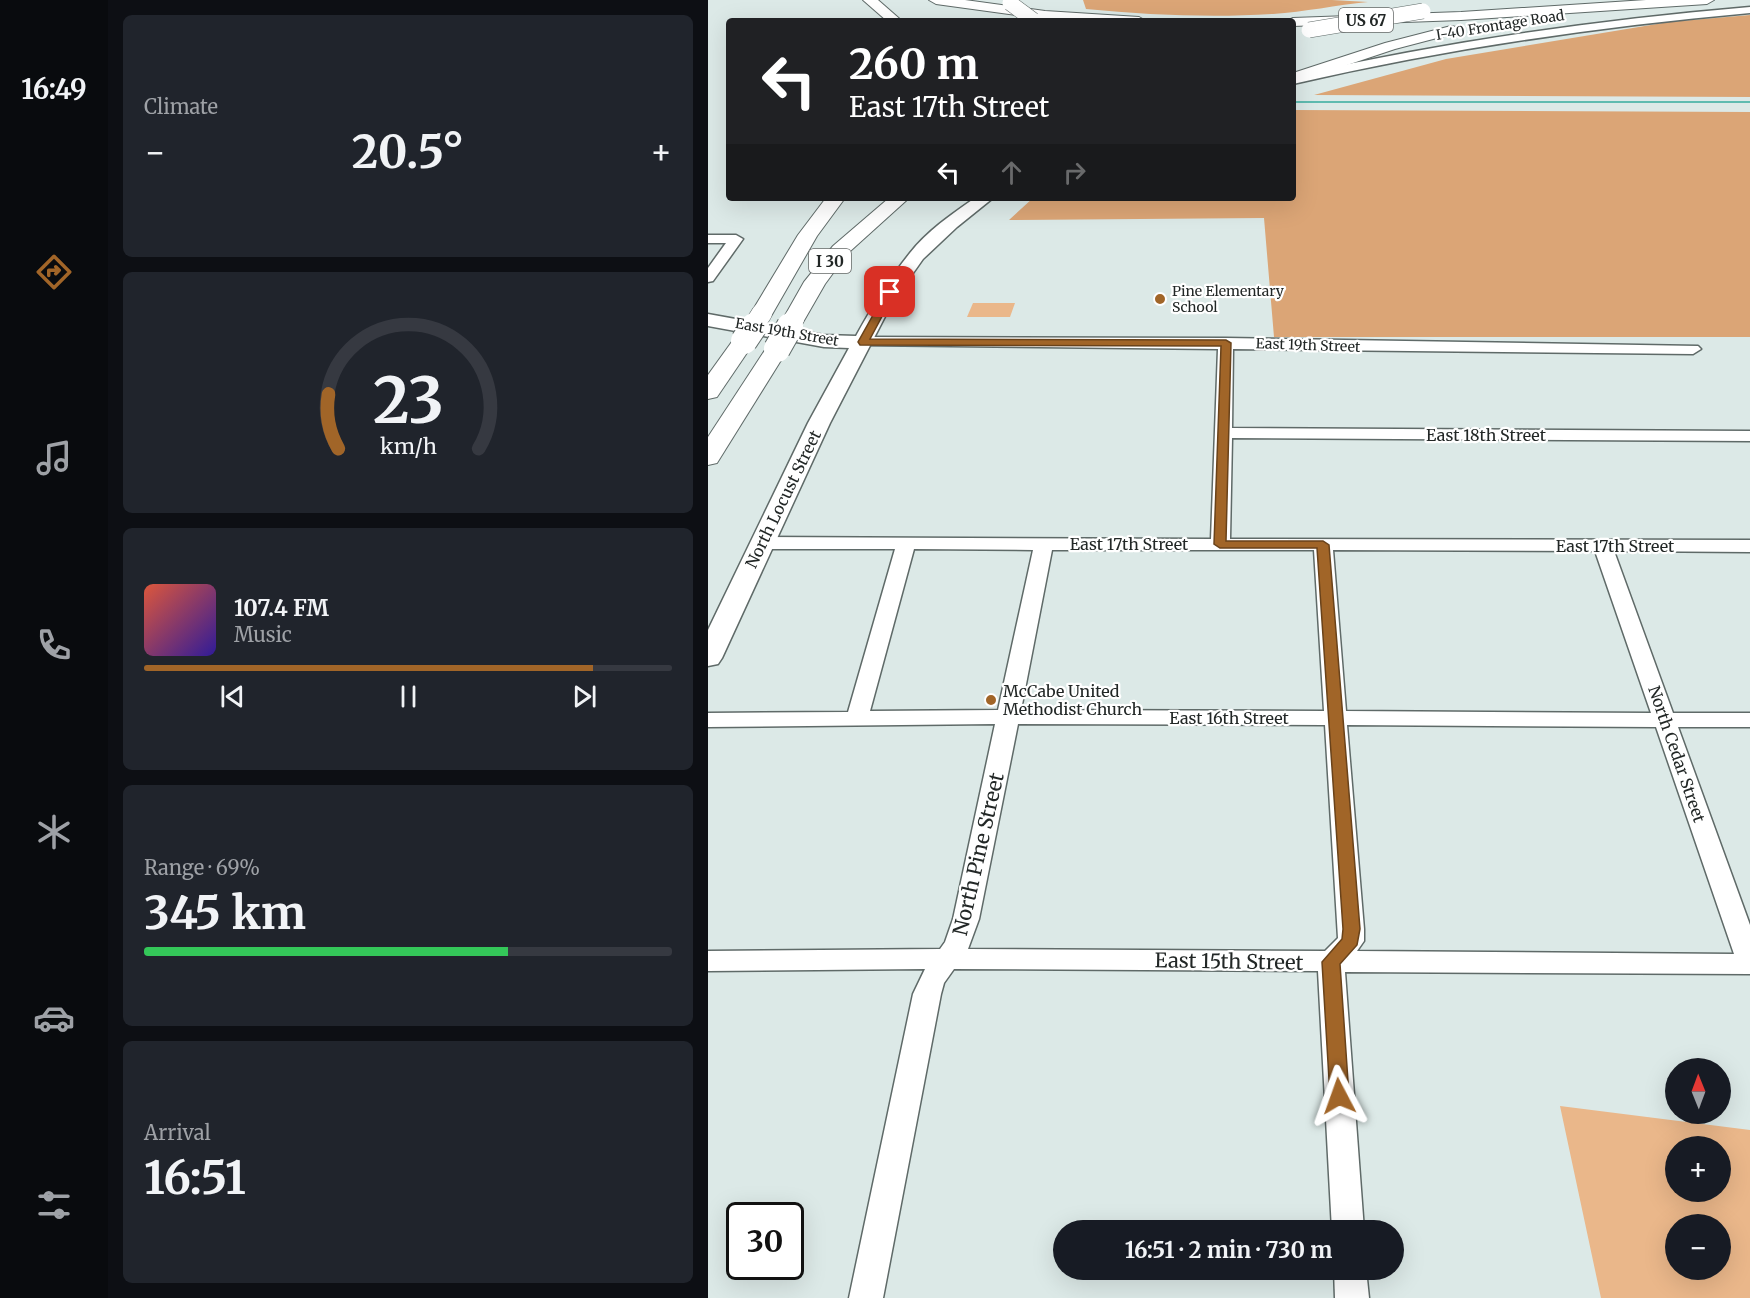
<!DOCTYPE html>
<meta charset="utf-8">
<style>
:root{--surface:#171b24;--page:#20242c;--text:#f1f3f6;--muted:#9ea1a6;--line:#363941;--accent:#a16528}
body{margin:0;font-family:Merriweather,serif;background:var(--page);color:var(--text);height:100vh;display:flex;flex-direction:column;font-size:22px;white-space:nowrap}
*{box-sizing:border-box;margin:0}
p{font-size:20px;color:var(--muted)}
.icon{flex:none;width:33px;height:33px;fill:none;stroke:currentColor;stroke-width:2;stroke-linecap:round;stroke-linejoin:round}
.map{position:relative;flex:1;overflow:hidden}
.panel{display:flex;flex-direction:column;gap:15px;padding:15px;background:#0d0f14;width:600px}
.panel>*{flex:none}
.guide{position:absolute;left:18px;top:18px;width:570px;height:183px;border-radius:6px;box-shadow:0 6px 24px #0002;background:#202124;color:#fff;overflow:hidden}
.needle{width:39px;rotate:359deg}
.buttons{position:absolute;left:957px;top:1058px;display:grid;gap:12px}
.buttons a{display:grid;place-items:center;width:66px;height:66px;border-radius:50%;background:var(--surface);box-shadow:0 6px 24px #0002;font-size:30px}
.speed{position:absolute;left:18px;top:1202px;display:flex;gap:12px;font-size:30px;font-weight:700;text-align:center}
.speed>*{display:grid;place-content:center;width:78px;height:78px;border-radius:50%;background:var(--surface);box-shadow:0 6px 24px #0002;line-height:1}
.speed .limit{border:3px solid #111;border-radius:9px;background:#fff;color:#111}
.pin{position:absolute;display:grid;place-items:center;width:51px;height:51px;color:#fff;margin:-26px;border-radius:12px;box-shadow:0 3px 9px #0006}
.me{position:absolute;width:66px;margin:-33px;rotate:356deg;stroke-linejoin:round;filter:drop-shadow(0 0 4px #0008)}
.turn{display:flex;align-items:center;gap:21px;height:126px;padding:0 24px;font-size:27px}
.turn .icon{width:78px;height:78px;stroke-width:2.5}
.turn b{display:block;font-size:42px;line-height:51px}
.lanes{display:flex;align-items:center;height:57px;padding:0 24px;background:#0003;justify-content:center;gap:30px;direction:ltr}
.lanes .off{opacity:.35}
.big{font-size:45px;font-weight:700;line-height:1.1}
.panel .widget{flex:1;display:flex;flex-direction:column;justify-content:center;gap:9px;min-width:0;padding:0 21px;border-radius:9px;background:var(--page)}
.panel .dial{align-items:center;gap:0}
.dial svg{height:156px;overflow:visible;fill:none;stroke:var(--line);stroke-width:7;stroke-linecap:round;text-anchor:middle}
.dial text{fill:var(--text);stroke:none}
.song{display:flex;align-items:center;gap:18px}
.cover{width:72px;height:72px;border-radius:9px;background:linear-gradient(135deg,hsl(10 70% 55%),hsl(250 70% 35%))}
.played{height:6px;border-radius:3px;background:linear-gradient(90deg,var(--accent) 85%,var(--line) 85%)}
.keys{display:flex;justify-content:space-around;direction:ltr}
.heat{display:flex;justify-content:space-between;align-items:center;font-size:33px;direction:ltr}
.charge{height:9px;border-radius:4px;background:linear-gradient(90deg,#34c759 69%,var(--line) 0)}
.trip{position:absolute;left:345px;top:1220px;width:351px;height:60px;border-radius:30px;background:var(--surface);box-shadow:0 6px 24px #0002;font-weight:700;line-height:60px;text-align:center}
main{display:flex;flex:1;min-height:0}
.menu{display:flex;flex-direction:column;width:108px;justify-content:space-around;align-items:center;background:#090b0e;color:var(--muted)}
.menu .icon{width:42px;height:42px}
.menu .current{color:var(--accent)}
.menu b{font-size:27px;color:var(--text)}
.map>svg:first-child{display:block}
.green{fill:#eab78a;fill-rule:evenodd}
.forest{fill:#dba576}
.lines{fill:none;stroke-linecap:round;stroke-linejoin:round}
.stream{stroke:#5fbbb0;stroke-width:2}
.minor-casing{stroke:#5f6a68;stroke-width:3}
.major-casing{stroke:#5f6a68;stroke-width:3}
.highway-casing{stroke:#5f6a68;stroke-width:2}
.minor{fill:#fff;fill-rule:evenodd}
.major{fill:#fff;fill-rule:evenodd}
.highway{fill:#fff;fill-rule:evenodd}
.highway-bridge-far2-casing{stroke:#5f6a68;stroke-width:16;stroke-linecap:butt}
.highway-bridge-far1-casing{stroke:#5f6a68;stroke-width:21;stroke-linecap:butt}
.highway-bridge-casing{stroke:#5f6a68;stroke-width:28;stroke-linecap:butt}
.highway-bridge-far2{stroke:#fff;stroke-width:15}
.highway-bridge-far1{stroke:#fff;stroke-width:20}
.highway-bridge{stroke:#fff;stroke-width:26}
.route{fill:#a16528;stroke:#69421a;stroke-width:1.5}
.poi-dot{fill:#a16528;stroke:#fff;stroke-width:2}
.labels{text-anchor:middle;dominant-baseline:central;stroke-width:4.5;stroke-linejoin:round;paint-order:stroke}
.far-street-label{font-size:14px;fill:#222726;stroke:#fff}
.far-poi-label{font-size:14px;fill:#222726;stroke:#fff;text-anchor:start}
.shield{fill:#fff;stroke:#646867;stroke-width:1.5}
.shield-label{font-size:15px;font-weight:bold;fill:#222726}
.street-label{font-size:16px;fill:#222726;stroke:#fff}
.poi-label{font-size:16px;fill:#222726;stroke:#fff;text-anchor:start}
.near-street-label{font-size:20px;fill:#222726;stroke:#fff}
</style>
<main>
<nav class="menu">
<b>16:49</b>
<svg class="icon current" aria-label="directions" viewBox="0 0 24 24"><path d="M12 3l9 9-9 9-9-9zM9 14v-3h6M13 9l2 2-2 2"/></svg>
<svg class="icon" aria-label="music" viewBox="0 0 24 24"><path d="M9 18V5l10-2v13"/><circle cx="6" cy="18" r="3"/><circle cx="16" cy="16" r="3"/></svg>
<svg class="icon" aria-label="phone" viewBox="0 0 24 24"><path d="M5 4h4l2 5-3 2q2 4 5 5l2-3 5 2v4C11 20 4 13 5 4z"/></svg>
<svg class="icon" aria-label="climate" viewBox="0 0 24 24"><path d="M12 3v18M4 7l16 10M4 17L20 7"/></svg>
<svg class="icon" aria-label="car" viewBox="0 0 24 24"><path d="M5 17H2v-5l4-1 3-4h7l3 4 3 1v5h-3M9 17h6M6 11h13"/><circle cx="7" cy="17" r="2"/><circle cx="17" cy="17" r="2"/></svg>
<svg class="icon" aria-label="filters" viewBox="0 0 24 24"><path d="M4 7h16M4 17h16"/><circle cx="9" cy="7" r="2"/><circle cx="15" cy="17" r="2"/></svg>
</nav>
<section class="panel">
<div class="widget"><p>Climate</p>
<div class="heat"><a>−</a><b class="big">20.5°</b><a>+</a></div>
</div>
<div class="widget dial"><svg viewBox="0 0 100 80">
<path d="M14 69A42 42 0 1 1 86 69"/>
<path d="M14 69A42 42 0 0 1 9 41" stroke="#a16528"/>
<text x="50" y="56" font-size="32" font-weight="700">23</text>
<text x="50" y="72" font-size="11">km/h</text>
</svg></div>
<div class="widget">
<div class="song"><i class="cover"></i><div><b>107.4 FM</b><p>Music</p></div></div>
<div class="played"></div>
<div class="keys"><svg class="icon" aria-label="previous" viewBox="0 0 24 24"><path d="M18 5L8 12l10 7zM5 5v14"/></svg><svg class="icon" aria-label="pause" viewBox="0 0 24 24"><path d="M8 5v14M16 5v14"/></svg><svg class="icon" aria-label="next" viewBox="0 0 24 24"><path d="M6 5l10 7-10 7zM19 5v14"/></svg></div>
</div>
<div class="widget"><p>Range · 69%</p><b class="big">345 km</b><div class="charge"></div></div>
<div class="widget"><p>Arrival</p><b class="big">16:51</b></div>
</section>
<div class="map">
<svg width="1042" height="1298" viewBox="0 0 1042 1298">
<rect width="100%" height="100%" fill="#dce9e7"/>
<!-- green -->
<g class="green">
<path d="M265,303h42l-5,14h-43z"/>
<path d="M852,1106l190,24v168h-149zM968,1146h44v45h-44zM968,1224h44v45h-44z"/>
</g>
<!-- forest -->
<g class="forest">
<path d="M375,0h249l36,2c-31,3 -64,10 -95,12 -62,4 -125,1 -187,-5z"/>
<path d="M1042,15v82l-436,-2 132,-36 223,-37z"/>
<path d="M585,110l457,2v225h-476l-10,-119 -255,2 24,-22h260z"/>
</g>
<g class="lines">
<!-- stream -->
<path class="stream" d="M585,102h457"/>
<!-- minor casing -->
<g class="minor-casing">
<g id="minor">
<path d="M0,235h28l7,4 -30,42 -5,1v-14l18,-25h-18z"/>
<path d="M155,337l363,1 472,8 3,3 -8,5 -460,-5 -1,79 518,3v10l-518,-3 -2,101 520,1v12l-136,-1 59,162h77v14h-72l72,198v49l-405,-2 19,258h-32l-14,-259 -364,-2 -10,14 -3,11 -58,304h-34l64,-304 12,-25 -217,2v-20l232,-2 5,-7 8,-23 42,-195 -287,3v-14l140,-1 47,-163h-134l-7,-2 -2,-4 2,-4 7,-2 450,2 7,-190 -360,-4 -3,-3 3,-3zM206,549l119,1 -35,160 -128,1zM344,550h262l10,161 -303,-1zM625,550l262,1 56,162 -305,-2zM310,724l307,1 13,213 -13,13 -357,-2 11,-30zM639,725l309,2 78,227 -377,-3 7,-10v-12z"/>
<path d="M626,1269h32l3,29h-34z"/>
</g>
</g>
<!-- major casing -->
<g class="major-casing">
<g id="major">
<path d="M1042,7v6c-154,14 -306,36 -457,71v-8c151,-34 303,-56 457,-69z"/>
<path d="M267,198h18l-36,29 -34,32 -31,44 -62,120 -108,235 -4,6 -10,2v-36l100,-207 41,-75 -25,-1 -116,-21v-12l116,21 32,1c16,-29 33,-57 54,-83 17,-22 42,-39 65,-55z"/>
</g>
</g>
<!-- highway casing -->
<g class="highway-casing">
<g id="highway">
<path d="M155,0h15l24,21h-15z"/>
<path d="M221,0h36l80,11 94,6 7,4 -101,-2 -109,-15z"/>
<path d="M938,0h68l-7,4 -246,16 -168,6v-5h-6l6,-3 168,-6z"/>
<path d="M743,26l5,1 2,3 -2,3 -61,16 -102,34v-10l92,-30z"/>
<path d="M118,198h19l-28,38 -47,82 -8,2 -8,-2 -3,-5 47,-78z"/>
<path d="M181,198h20l-62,56 -22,30 -23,40 -8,2 -8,-2 -3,-5 21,-37 29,-36z"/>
<path d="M36,334l8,2 3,5 -38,56 -9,2v-24l28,-39z"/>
<path d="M69,342l8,2 3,5 -71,114 -9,2v-28l61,-93z"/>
</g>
</g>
<!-- minor -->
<use href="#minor" class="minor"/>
<!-- major -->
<use href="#major" class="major"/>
<!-- highway -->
<use href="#highway" class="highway"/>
<!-- highway-bridge-far2 casing -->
<g class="highway-bridge-far2-casing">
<g id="highway-bridge-far2">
<path d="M302,3l23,17"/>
<path d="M601,30l114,-19"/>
</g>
</g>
<!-- highway-bridge-far1 casing -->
<g class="highway-bridge-far1-casing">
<g id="highway-bridge-far1">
<path d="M45,327l9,-14"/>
<path d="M81,327l5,-8"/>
</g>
</g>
<!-- highway-bridge casing -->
<g class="highway-bridge-casing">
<g id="highway-bridge">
<path d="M36,341l10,-15"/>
<path d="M69,349l13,-23"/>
</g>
</g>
<!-- highway-bridge-far2 -->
<use href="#highway-bridge-far2" class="highway-bridge-far2"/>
<!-- highway-bridge-far1 -->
<use href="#highway-bridge-far1" class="highway-bridge-far1"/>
<!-- highway-bridge -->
<use href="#highway-bridge" class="highway-bridge"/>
</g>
<!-- route -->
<path class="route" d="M182,289l5,3 -25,47 356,1 5,3 -5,198h97l6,4 31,384 -3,16 -17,19 9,132 -3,6 -7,2 -6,-2 -3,-6 -8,-134 20,-23 1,-10 -26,-381h-97l-6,-4 7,-198 -361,-1 -2,-3 28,-50z"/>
<!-- markers -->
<g class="poi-dot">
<circle cx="452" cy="299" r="6"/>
<circle cx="283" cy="700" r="6"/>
</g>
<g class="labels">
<!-- far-street labels -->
<g class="far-street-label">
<text transform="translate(792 25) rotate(-9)">I-40 Frontage Road</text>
<text transform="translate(79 332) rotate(10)">East 19th Street</text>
<text transform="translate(600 345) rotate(2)">East 19th Street</text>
</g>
<!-- far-poi labels -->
<g class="far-poi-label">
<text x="464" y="291">Pine Elementary<tspan x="464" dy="16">School</tspan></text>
</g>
<!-- shield labels -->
<g class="shield">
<rect x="631" y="8" width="54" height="24" rx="4.5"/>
<rect x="101" y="249" width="42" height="24" rx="4.5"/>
</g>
<g class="shield-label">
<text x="658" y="20">US 67</text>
<text x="122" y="261">I 30</text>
</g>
<!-- street labels -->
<g class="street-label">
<text x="778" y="435">East 18th Street</text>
<text transform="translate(75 499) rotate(-64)">North Locust Street</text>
<text x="421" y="544">East 17th Street</text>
<text x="907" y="546">East 17th Street</text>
<text x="521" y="718">East 16th Street</text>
<text transform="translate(969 754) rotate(71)">North Cedar Street</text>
</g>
<!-- poi labels -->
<g class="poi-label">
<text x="295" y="691">McCabe United<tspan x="295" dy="18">Methodist Church</tspan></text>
</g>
<!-- near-street labels -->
<g class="near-street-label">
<text transform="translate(270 854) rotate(-77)">North Pine Street</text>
<text transform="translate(521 961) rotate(1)">East 15th Street</text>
</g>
</g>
</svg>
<div class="buttons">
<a><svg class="needle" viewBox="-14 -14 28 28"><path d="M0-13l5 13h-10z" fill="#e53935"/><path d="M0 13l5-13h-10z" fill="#9ea1a6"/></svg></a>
<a>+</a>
<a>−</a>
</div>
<div class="speed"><div class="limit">30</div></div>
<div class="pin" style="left:182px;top:292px;background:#d93025"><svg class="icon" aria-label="arrive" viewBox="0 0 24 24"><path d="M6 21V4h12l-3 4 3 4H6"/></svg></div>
<svg class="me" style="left:631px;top:1096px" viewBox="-20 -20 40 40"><path d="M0-17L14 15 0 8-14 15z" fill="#a16528" stroke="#fff" stroke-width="4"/></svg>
<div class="trip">16:51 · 2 min · 730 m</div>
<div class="guide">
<div class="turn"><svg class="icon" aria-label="left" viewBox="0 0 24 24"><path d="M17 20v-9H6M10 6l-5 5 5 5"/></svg><div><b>260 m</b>East 17th Street</div></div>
<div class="lanes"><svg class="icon" aria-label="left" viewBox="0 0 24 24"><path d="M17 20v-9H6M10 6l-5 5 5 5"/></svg><svg class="icon off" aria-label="ahead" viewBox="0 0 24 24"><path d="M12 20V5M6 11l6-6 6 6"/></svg><svg class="icon off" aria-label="right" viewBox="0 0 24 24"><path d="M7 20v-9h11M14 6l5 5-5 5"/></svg></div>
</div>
</div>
</main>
